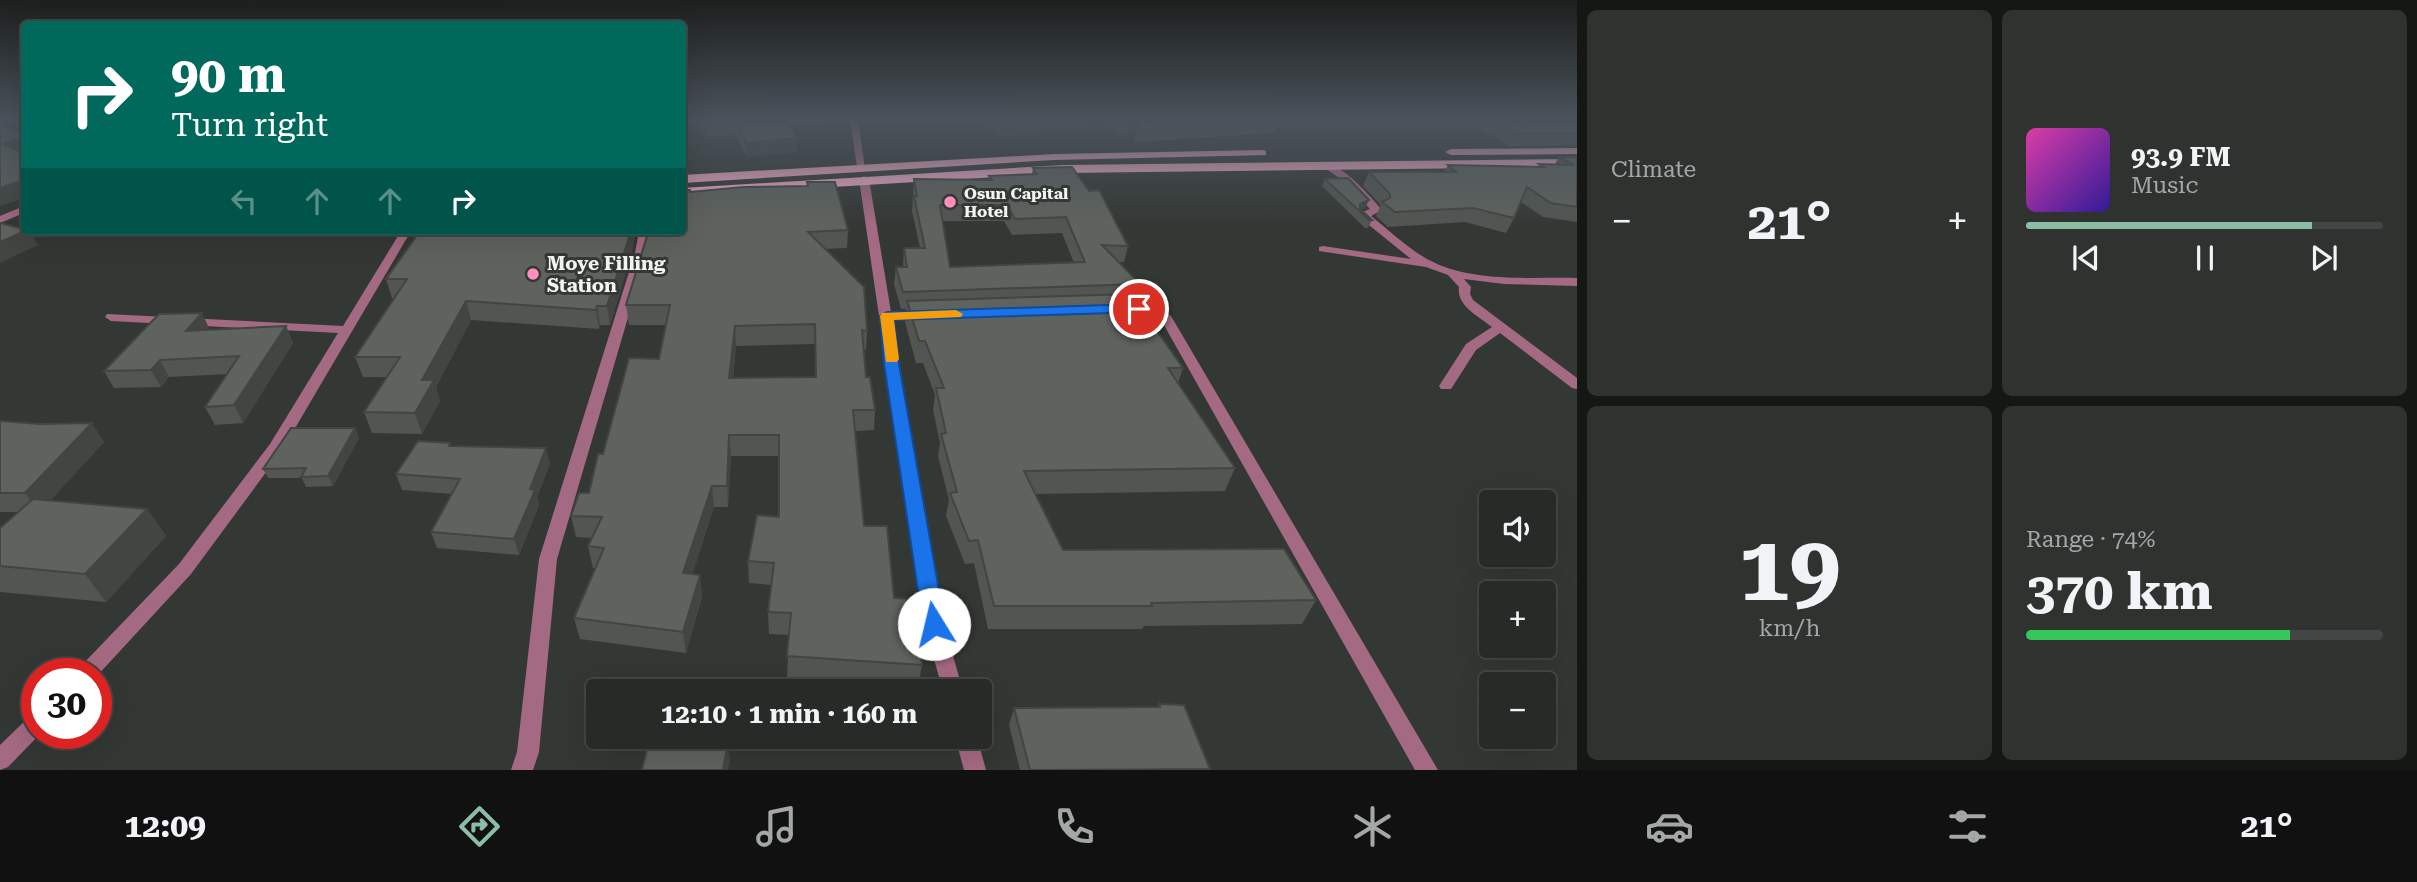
<!DOCTYPE html>
<meta charset="utf-8">
<style>
:root{--surface:#272a27;--page:#2f322f;--text:#f1f3f6;--muted:#a4a7a7;--line:#434644;--accent:#8abfa5}
body{margin:0;font-family:"Roboto Serif",serif;background:var(--page);color:var(--text);height:100vh;display:flex;flex-direction:column;font-size:26px;white-space:nowrap}
*{box-sizing:border-box;margin:0}
p{font-size:23px;color:var(--muted)}
.icon{flex:none;width:38px;height:38px;fill:none;stroke:currentColor;stroke-width:2;stroke-linecap:round;stroke-linejoin:round}
.map{position:relative;flex:1;overflow:hidden}
.drawer{display:flex;flex-direction:column;gap:10px;padding:10px;background:#151715;width:840px}
.drawer>*{flex:none}
.guide{position:absolute;left:21px;top:21px;width:665px;height:214px;border-radius:7px;box-shadow:0 7px 28px #0002,0 0 0 2px var(--line);background:#00695c;color:#fff;overflow:hidden}
.fabs{position:absolute;left:1479px;top:490px;display:grid;gap:14px}
.fabs a{display:grid;place-items:center;width:77px;height:77px;border-radius:7px;background:var(--surface);box-shadow:0 7px 28px #0002,0 0 0 2px var(--line);font-size:35px}
.speed{position:absolute;left:21px;top:658px;display:flex;gap:14px;font-size:35px;font-weight:700;text-align:center}
.speed>*{display:grid;place-content:center;width:91px;height:91px;border-radius:50%;background:var(--surface);box-shadow:0 7px 28px #0002,0 0 0 2px var(--line);line-height:1}
.speed .limit{border:10px solid #d22;background:#fff;color:#111}
.pin{position:absolute;display:grid;place-items:center;width:60px;height:60px;color:#fff;margin:-30px;border:4px solid #fff;border-radius:50%;box-shadow:0 2px 7px #0007}
.me{position:absolute;width:77px;margin:-38px;rotate:351deg;stroke-linejoin:round;filter:drop-shadow(0 0 5px #0008)}
.turn{display:flex;align-items:center;gap:24px;height:147px;padding:0 35px;font-size:32px}
.turn .icon{width:91px;height:91px;stroke-width:2.5}
.turn b{display:block;font-size:49px;line-height:60px}
.lanes{display:flex;align-items:center;height:66px;padding:0 35px;background:#0003;justify-content:center;gap:35px;direction:ltr}
.lanes .off{opacity:.35}
.big{font-size:52px;font-weight:700;line-height:1.1}
.drawer .widget{flex:1;display:flex;flex-direction:column;justify-content:center;gap:10px;min-width:0;padding:0 24px;border-radius:10px;background:var(--page)}
.drawer .dial{align-items:center;gap:0}
.dial b{font-size:91px;line-height:1}
.song{display:flex;align-items:center;gap:21px}
.cover{width:84px;height:84px;border-radius:10px;background:linear-gradient(135deg,hsl(320 70% 55%),hsl(250 70% 35%))}
.played{height:7px;border-radius:4px;background:linear-gradient(90deg,var(--accent) 80%,var(--line) 80%)}
.keys{display:flex;justify-content:space-around;direction:ltr}
.heat{display:flex;justify-content:space-between;align-items:center;font-size:38px;direction:ltr}
.charge{height:10px;border-radius:5px;background:linear-gradient(90deg,#34c759 74%,var(--line) 0)}
.drawer .tiles{flex:1;display:grid;gap:10px;grid-template-columns:repeat(2,1fr)}
.trip{position:absolute;left:586px;top:679px;width:406px;height:70px;border-radius:7px;background:var(--surface);box-shadow:0 7px 28px #0002,0 0 0 2px var(--line);font-weight:700;line-height:70px;text-align:center}
.dock{display:flex;height:112px;justify-content:space-around;align-items:center;background:#101110;color:var(--muted)}
.dock .icon{width:49px;height:49px}
.dock .current{color:var(--accent)}
.dock b{font-size:32px;color:var(--text)}
main{display:flex;flex:1;min-height:0}
.map>svg:first-child{display:block}
.lines{fill:none;stroke-linecap:round;stroke-linejoin:round}
.minor{fill:#a56a83;fill-rule:evenodd}
.primary{fill:#f6acca;fill-rule:evenodd}
.wall{fill:#525551;fill-rule:evenodd}
.shaded-wall{fill:#424542}
.building{fill:#5f635e;stroke:#424542;stroke-width:2;fill-rule:evenodd}
.route{fill:#1a73e8;stroke:#114b97;stroke-width:2}
.slow{fill:#f59e0b}
.poi-dot{fill:#fd8ebf;stroke:#343834;stroke-width:2.5}
.labels{text-anchor:middle;dominant-baseline:central;stroke-width:6;stroke-linejoin:round;paint-order:stroke}
.far-poi-label{font-size:16px;font-weight:bold;fill:#f2f5f2;stroke:#343834;text-anchor:start}
.poi-label{font-size:19px;font-weight:bold;fill:#f2f5f2;stroke:#343834;text-anchor:start}
</style>
<main>
<div class="map">
<svg width="1577" height="770" viewBox="0 0 1577 770">
<rect width="100%" height="100%" fill="#343834"/>
<g class="lines">
<!-- minor -->
<g class="minor">
<path d="M850,119h8l7,50 -8,-2z"/>
<path d="M1323,163c18,-1 47,33 59,47l-11,6c18,14 35,31 56,43 44,24 101,18 150,19v8l-73,-2 -40,-5 7,8 -1,7 3,6 104,78v11l-5,-1 -72,-55 -24,17 -25,39h-10l-2,-3 27,-42 26,-17c-12,-10 -36,-21 -33,-40l-11,-12 -22,-8 -107,-16v-4l4,-1 88,13 -52,-42v-4l11,-4 -26,-28 -21,-14z"/>
<path d="M864,176l5,3 22,133 33,-1 6,4 -6,4 -32,1 52,304 19,67h-20l-19,-67 -65,-445z"/>
<path d="M24,206v7l-24,10v-7z"/>
<path d="M401,231h10l-130,221 -90,122 -95,103v-3h-20l3,-6 100,-104 91,-120 68,-111 -227,-12 -6,-4 2,-3 236,12z"/>
<path d="M639,231h10l-2,22 -90,306 -18,193 -6,18h-22l6,-18 22,-193 96,-306z"/>
<path d="M1123,305l30,1 18,10 267,454h-23l-255,-452 -9,-4 -32,-2 -2,-3z"/>
<path d="M37,713v20h4l-33,34 -8,3v-25l30,-29z"/>
<path d="M955,737h22l9,33h-22z"/>
</g>
<!-- primary -->
<g class="primary">
<path d="M1577,148v6l-126,1 -6,-3 6,-3z"/>
<path d="M1262,150l4,1v4l-212,5 -372,23v-8l372,-21z"/>
<path d="M1577,159v8l-514,6 -381,23v-8l381,-23z"/>
</g>
</g>
<!-- wall -->
<g class="wall">
<path d="M696,119h134l-1,6 -40,1 8,12v14l-50,5 -11,-22 -29,2z"/>
<path d="M982,119h146l1,8 -3,12 -18,-14 -109,12z"/>
<path d="M1142,119h435v26l-68,1 -29,-17 -204,-1 -1,5 -141,9 3,-12z"/>
<path d="M1559,157h18v65l-34,-5 -22,-15 -7,16 -8,15 -41,-11 -77,5 -12,-11 5,-11 -18,-19 6,-14h75l4,-7 90,2 1,-3h16z"/>
<path d="M1033,168l95,78 -4,16h-5l21,22 -4,16 47,68 -5,15 57,85 -10,23 -190,3 28,56 253,50 -14,24 -158,2 -2,3h-154l-14,-66 -9,1 -19,-48 3,-16 -11,-44 2,-13 -7,-33 2,-15 -12,-32h-7l-11,-41 1,-13h-5l-7,-25 2,-17h7l1,-19h16l-8,-37 2,-32 75,1v-4l43,-2zM942,221h62l8,14 50,-2 12,30 -124,4z"/>
<path d="M1325,179l40,29 -4,2 11,10 -4,8h-3l-43,-42z"/>
<path d="M807,182l41,48 -1,18 -22,1 42,82 -1,19h-2l2,27 9,33 -1,20 -19,1 9,95 58,139 -4,22 -131,-10 2,-42 -20,-1 -1,-22 3,-27 -22,-2 -1,-22 31,-44v-61h-48l-3,51h-14l-22,67 8,1 2,22 -16,56 -106,-14 -6,-21 21,-50h-2l-5,-22 4,-8 -16,-1 -5,-21 18,-23 14,-39 56,-95 7,-34h-37l-3,-20 21,-69 43,-44 117,-6zM815,344v33l-82,1 3,-32z"/>
<path d="M632,252l-22,73h-10l-1,4 -128,-9 -35,67 4,14 -18,33 -50,-1 -8,-21 23,-35h-24l-8,-20 40,-59h-3l-6,-19z"/>
<path d="M286,326l7,17 -50,80 -28,2 -10,-18 22,-33 -58,3 -8,10 -47,1 -10,-17 106,-41z"/>
<path d="M0,421l104,21 -54,58 97,9 19,27 -60,66 -106,-10v-64l18,-16h-18z"/>
<path d="M355,428l4,10 -26,48 -27,1 -4,-9h-34l-5,-9z"/>
<path d="M451,446l99,18 -13,33 2,8 -20,50 -82,-7 -6,-16 21,-38 -50,-4 -6,-16z"/>
<path d="M1159,704l50,66h-189l-11,-45 5,-17 144,-1z"/>
</g>
<!-- shaded-wall -->
<g class="shaded-wall">
<path d="M1058,119h52l-2,6 -109,12 2,-13z"/>
<path d="M24,137v16l-22,-9z"/>
<path d="M797,138v14l-50,5 -1,-14z"/>
<path d="M24,180v18l-24,8v-18z"/>
<path d="M1369,200l-4,8 -6,3 1,-7z"/>
<path d="M25,231h4l9,14 -38,18v-21z"/>
<path d="M631,231h5l-4,21 -22,73 -3,-19z"/>
<path d="M466,301l5,19 -35,67 4,14 -18,33 -7,-21 7,-33z"/>
<path d="M597,306l3,19 -1,4 -3,-19z"/>
<path d="M202,313l8,17 -24,1z"/>
<path d="M286,326l7,17 -50,80 -9,-18z"/>
<path d="M735,326l1,20 -5,52 -2,-20z"/>
<path d="M160,360l9,17 -8,10 -10,-17z"/>
<path d="M92,423l12,19 -64,70 -15,-19z"/>
<path d="M355,428l4,10 -26,48 -5,-10z"/>
<path d="M729,435l2,21 -3,51 -1,-21z"/>
<path d="M546,448l4,16 -13,33 2,8 -20,50 -5,-16 16,-50z"/>
<path d="M712,486l2,21 -28,88 -3,-22z"/>
<path d="M147,509l19,27 -60,66 -21,-28z"/>
<path d="M700,575l2,22 -16,56 -3,-21z"/>
<path d="M728,741l2,19 -2,10h-5z"/>
</g>
<!-- building -->
<g class="building">
<path d="M703,119h81l13,19 -51,5 -10,-21 -30,2z"/>
<path d="M995,119h63l-57,5z"/>
<path d="M1118,119h10l1,8z"/>
<path d="M1142,119h134l3,2 -142,9z"/>
<path d="M1490,119h87v14h-61z"/>
<path d="M0,126l24,7v4l-22,7 22,9v27l-24,8z"/>
<path d="M1559,157h18v50l-26,-4 -24,-16 -13,31 -41,-10 -78,4 -13,-10 8,-4v-4l-21,-22h87l-8,-7 96,2 -5,-3 35,1z"/>
<path d="M1072,167l17,24 10,-1 29,56 -26,-1 38,39 -237,8 -7,-25h11l-3,-19h21l-11,-52h3l-3,-17 78,1 -3,-4 48,-2 -4,-6zM940,205h67l8,14 51,-2 19,45 -135,5z"/>
<path d="M1348,178l21,22 -9,4v5l12,11h-3l-44,-41z"/>
<path d="M807,182h28l13,48 -40,2 56,55 3,44 -5,-1 4,47h4l5,33h-22l11,116h23l7,72 22,1 6,66 -135,-9 4,-43 -23,-1 6,-49 -26,-2 9,-46 22,2v-82h-50l-2,51h-15l-29,87 17,2 -17,57 -109,-14 30,-70 -16,-2 14,-29 -31,-1 8,-23h10l9,-39h5l26,-96 30,1 11,-54h-44l21,-69 1,-5h34v-41h8v2l54,-5 64,-1zM815,324l1,53 -87,1 6,-52z"/>
<path d="M0,223l24,6 1,2 -25,11z"/>
<path d="M420,231h211l-24,75h-10l-1,4 -130,-9 -44,79h12l-19,33 -51,-1 36,-55h-45l52,-78h-21z"/>
<path d="M1131,294l52,74h-15l67,100 -211,3 39,79 221,-1 32,51 -165,3 1,3h-158l-16,-66 -9,1 -19,-48 7,-1 -16,-58 5,-1 -10,-45h8l-19,-47h-6l-12,-40z"/>
<path d="M202,313l-16,18 100,-5 -52,79 -29,2 34,-51 -79,4 -9,10 -47,1 55,-57z"/>
<path d="M0,421l40,3 52,-1 -67,70h-25z"/>
<path d="M291,428h64l-27,48 -27,1 5,-9 -43,1z"/>
<path d="M418,441l32,2 -1,3 97,2 -16,41 5,1 -21,49 -83,-7 29,-53 -64,-5z"/>
<path d="M33,499l114,10 -62,65 -85,-8v-38z"/>
<path d="M1159,704l25,1 26,64 -180,1 -16,-62 146,-1z"/>
<path d="M650,737h42l36,4 -5,29h-81z"/>
</g>
<!-- sky -->
<linearGradient id="sky" x2="0" y2="1"><stop stop-color="#1d1f1d"/><stop offset="0.53" stop-color="#4a535c"/><stop offset="1" stop-color="#4a535c" stop-opacity="0"/></linearGradient>
<rect width="1577" height="226" fill="url(#sky)"/>
<!-- route -->
<path class="route" d="M1139,304l7,5 -2,3 -250,8 5,44 46,260 -4,7 -7,2 -8,-2 -3,-7 -39,-260 -4,-48 7,-4z"/>
<!-- slow -->
<path class="slow" d="M956,310l7,4 -2,3 -67,3 5,39 -2,3h-11l-6,-46 2,-3z"/>
<!-- markers -->
<g class="poi-dot">
<circle cx="950" cy="202" r="7"/>
<circle cx="533" cy="274" r="7"/>
</g>
<g class="labels">
<!-- far-poi labels -->
<g class="far-poi-label">
<text x="964" y="193">Osun Capital<tspan x="964" dy="18">Hotel</tspan></text>
</g>
<!-- poi labels -->
<g class="poi-label">
<text x="547" y="263">Moye Filling<tspan x="547" dy="22">Station</tspan></text>
</g>
</g>
</svg>
<div class="fabs">
<a><svg class="icon" aria-label="sound" viewBox="0 0 24 24"><path d="M4 9h4l5-4v14l-5-4H4zM17 9q2 3 0 6"/></svg></a>
<a>+</a>
<a>−</a>
</div>
<div class="speed"><div class="limit">30</div></div>
<div class="pin" style="left:1139px;top:309px;background:#d93025"><svg class="icon" aria-label="arrive" viewBox="0 0 24 24"><path d="M6 21V4h12l-3 4 3 4H6"/></svg></div>
<svg class="me" style="left:934px;top:624px" viewBox="-20 -20 40 40"><circle r="19" fill="#fff"/><path d="M0-13L10 11 0 6-10 11z" fill="#1a73e8"/></svg>
<div class="trip">12:10 · 1 min · 160 m</div>
<div class="guide">
<div class="turn"><svg class="icon" aria-label="right" viewBox="0 0 24 24"><path d="M7 20v-9h11M14 6l5 5-5 5"/></svg><div><b>90 m</b>Turn right</div></div>
<div class="lanes"><svg class="icon off" aria-label="left" viewBox="0 0 24 24"><path d="M17 20v-9H6M10 6l-5 5 5 5"/></svg><svg class="icon off" aria-label="ahead" viewBox="0 0 24 24"><path d="M12 20V5M6 11l6-6 6 6"/></svg><svg class="icon off" aria-label="ahead" viewBox="0 0 24 24"><path d="M12 20V5M6 11l6-6 6 6"/></svg><svg class="icon" aria-label="right" viewBox="0 0 24 24"><path d="M7 20v-9h11M14 6l5 5-5 5"/></svg></div>
</div>
</div>
<section class="drawer">
<div class="tiles">
<div class="widget"><p>Climate</p>
<div class="heat"><a>−</a><b class="big">21°</b><a>+</a></div>
</div>
<div class="widget">
<div class="song"><i class="cover"></i><div><b>93.9 FM</b><p>Music</p></div></div>
<div class="played"></div>
<div class="keys"><svg class="icon" aria-label="previous" viewBox="0 0 24 24"><path d="M18 5L8 12l10 7zM5 5v14"/></svg><svg class="icon" aria-label="pause" viewBox="0 0 24 24"><path d="M8 5v14M16 5v14"/></svg><svg class="icon" aria-label="next" viewBox="0 0 24 24"><path d="M6 5l10 7-10 7zM19 5v14"/></svg></div>
</div>
<div class="widget dial"><b>19</b><p>km/h</p></div>
<div class="widget"><p>Range · 74%</p><b class="big">370 km</b><div class="charge"></div></div>
</div>
</section>
</main>
<nav class="dock">
<b>12:09</b>
<svg class="icon current" aria-label="directions" viewBox="0 0 24 24"><path d="M12 3l9 9-9 9-9-9zM9 14v-3h6M13 9l2 2-2 2"/></svg>
<svg class="icon" aria-label="music" viewBox="0 0 24 24"><path d="M9 18V5l10-2v13"/><circle cx="6" cy="18" r="3"/><circle cx="16" cy="16" r="3"/></svg>
<svg class="icon" aria-label="phone" viewBox="0 0 24 24"><path d="M5 4h4l2 5-3 2q2 4 5 5l2-3 5 2v4C11 20 4 13 5 4z"/></svg>
<svg class="icon" aria-label="climate" viewBox="0 0 24 24"><path d="M12 3v18M4 7l16 10M4 17L20 7"/></svg>
<svg class="icon" aria-label="car" viewBox="0 0 24 24"><path d="M5 17H2v-5l4-1 3-4h7l3 4 3 1v5h-3M9 17h6M6 11h13"/><circle cx="7" cy="17" r="2"/><circle cx="17" cy="17" r="2"/></svg>
<svg class="icon" aria-label="filters" viewBox="0 0 24 24"><path d="M4 7h16M4 17h16"/><circle cx="9" cy="7" r="2"/><circle cx="15" cy="17" r="2"/></svg>
<b>21°</b>
</nav>
